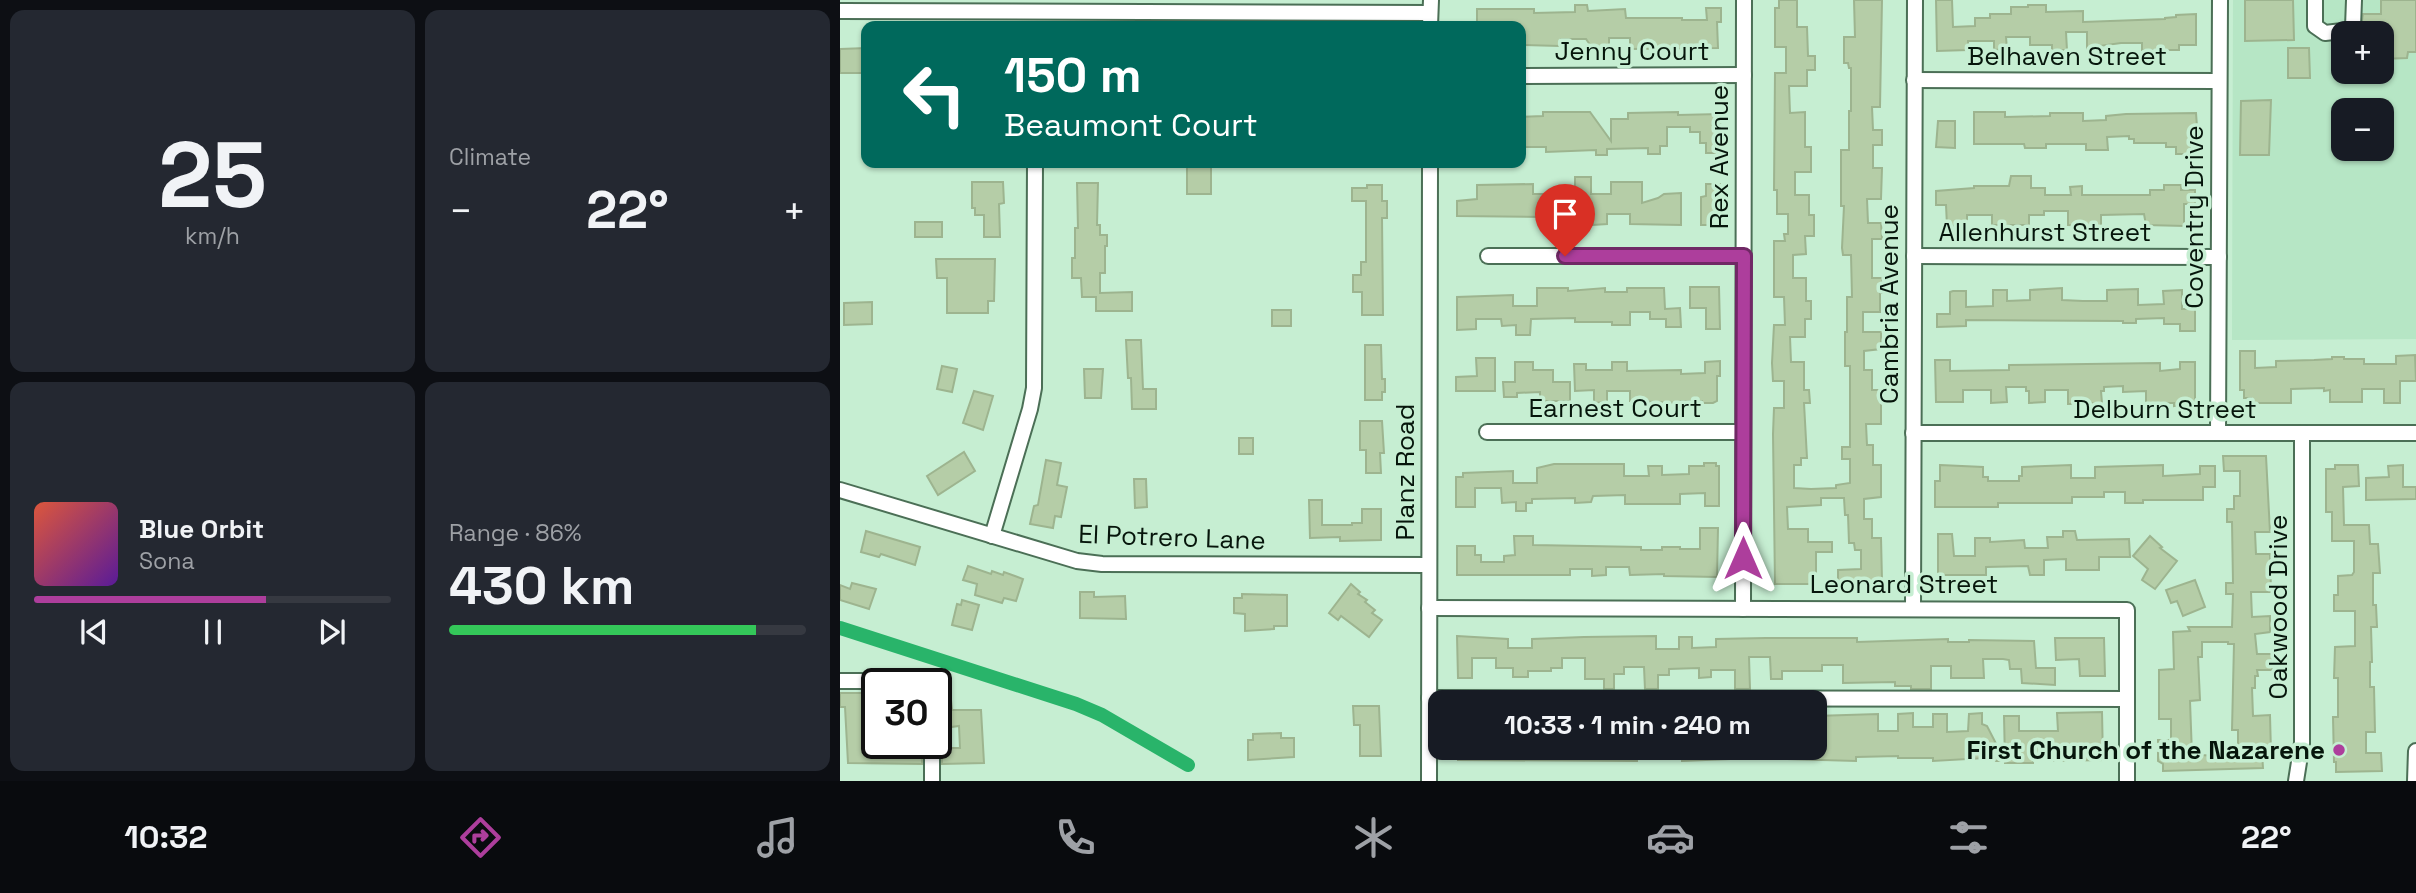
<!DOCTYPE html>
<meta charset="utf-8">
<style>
:root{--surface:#171b24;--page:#242831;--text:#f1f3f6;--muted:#9ea1a6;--line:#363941;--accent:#ad3e9c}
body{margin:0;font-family:"Space Grotesk",sans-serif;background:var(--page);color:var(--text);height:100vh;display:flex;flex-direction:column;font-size:26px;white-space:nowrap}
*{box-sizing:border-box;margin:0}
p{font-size:23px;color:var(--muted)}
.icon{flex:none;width:38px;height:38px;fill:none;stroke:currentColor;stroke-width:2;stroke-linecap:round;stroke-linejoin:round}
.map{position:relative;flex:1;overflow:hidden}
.sheet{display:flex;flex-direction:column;gap:10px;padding:10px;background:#0d0f14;width:840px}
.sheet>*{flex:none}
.top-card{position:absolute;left:21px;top:21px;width:665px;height:147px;border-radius:14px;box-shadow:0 2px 5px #0004;background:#00695c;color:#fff;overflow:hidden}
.tools{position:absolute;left:1491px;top:21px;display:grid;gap:14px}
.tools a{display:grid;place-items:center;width:63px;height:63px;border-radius:14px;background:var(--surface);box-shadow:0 2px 5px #0004;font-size:35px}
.speed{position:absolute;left:21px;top:668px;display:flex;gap:14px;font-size:35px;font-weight:700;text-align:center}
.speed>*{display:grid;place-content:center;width:91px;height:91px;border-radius:50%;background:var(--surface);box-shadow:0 2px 5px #0004;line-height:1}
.speed .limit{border:4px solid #111;border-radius:10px;background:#fff;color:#111}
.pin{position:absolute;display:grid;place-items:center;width:60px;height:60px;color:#fff;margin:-72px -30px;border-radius:50% 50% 50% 0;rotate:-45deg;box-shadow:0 0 7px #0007}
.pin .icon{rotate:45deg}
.me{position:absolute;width:77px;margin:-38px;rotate:0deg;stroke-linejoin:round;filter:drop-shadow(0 0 5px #0008)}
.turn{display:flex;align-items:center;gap:24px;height:147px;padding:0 28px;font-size:32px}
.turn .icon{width:91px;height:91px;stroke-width:2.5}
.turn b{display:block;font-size:49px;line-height:60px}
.big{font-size:52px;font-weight:600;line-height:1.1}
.sheet .widget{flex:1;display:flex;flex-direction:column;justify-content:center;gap:10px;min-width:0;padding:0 24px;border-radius:14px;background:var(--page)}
.sheet .dial{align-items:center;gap:0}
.dial b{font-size:91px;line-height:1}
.song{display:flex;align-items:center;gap:21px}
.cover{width:84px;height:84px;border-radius:10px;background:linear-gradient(135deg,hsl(10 70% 55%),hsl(270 70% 35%))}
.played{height:7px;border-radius:4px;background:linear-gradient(90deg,var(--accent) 65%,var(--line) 65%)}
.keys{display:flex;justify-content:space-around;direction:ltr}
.heat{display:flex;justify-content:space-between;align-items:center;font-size:38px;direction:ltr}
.charge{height:10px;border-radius:5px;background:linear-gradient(90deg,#34c759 86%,var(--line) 0)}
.sheet .tiles{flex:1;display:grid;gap:10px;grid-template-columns:repeat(2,1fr)}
.trip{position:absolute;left:588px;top:690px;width:399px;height:70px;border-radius:14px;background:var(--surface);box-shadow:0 2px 5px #0004;font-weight:600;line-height:70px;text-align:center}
.tabs{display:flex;height:112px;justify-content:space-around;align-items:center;background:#090b0e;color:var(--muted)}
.tabs .icon{width:49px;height:49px}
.tabs .active{color:var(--accent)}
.tabs b{font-size:32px;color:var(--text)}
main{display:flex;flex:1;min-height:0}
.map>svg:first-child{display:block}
.built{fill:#b6e6c5;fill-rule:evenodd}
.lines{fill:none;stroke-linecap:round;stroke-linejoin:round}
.canal{stroke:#29b46a;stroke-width:14}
.building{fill:#b5cda7;stroke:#9db48f;stroke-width:2;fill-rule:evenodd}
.minor-casing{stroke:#4b6f56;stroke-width:18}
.minor{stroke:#fff;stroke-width:14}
.route-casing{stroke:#702865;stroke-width:18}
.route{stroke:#ad3e9c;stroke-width:12}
.poi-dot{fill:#ad3e9c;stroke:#c6eed2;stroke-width:2.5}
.labels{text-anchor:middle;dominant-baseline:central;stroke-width:7;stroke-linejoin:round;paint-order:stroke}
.street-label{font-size:26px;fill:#06150b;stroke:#c6eed2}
.poi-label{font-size:26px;font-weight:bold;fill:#06150b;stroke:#c6eed2;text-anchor:end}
</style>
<main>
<section class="sheet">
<div class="tiles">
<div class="widget dial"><b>25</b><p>km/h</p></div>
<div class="widget"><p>Climate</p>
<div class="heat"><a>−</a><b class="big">22°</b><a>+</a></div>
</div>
<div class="widget">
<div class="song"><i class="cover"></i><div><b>Blue Orbit</b><p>Sona</p></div></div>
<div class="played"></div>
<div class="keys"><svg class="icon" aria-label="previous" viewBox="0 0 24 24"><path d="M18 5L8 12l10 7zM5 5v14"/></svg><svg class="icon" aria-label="pause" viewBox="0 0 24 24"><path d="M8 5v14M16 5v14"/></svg><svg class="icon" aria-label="next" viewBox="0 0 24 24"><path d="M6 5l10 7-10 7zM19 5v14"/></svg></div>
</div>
<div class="widget"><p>Range · 86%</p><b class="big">430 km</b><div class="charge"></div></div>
</div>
</section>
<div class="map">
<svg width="1576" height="781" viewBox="0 0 1576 781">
<rect width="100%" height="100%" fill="#c6eed2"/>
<!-- built -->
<path class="built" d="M1393,0h183v339l-184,1zM1503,33h39v39h-39zM1503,110h39v39h-39z"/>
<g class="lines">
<!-- canal -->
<path class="canal" d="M0,628l236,76 26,11 86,50"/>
</g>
<!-- building -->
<g class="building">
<path d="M939,0h18v27h10l1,29h7v14h-8v16h-18l1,27 15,-1v35h6v25h-16v23h14v20h5v21h-9l1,18 -13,1v23h13v23h5v18h-6v18h-15l1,25h13v28h5l1,13h-6l3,55h-6v7h-7v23l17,1 25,-1v-3l14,-2v-24h-8v-12h8v-81h-5v-34h2v-35h5l-1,-42h-8l-1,-7 2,-42h-3v-56h8v-39h2v-43h-2l-1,-5h-4v-26h11l-1,-37h28l-2,107h-8l1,23h9v15h-9v23h9l-1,31h-14l1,24h13l1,16h-10v39h10v15h-2v19h-17v20h18v17l-17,2v19h8v20h9v34h-15l1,21h6v20h8v32l-17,2v20h8v19h9l1,43h-44v-11l23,-1v-19h-6l-1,-7h-5l-1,-28h-3l-1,-17h-23v7l-34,2 1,22h20v13h24v10h-16v32h-41l-2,-150 1,-26h10v-27h-11l-1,-18 2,-38h11l-1,-28h-10v-56h11l-1,-7h4v-20h-11v-24h-3l1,-117h11v-26h-11v-39h4z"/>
<path d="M1096,0h16l1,27 22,-1v-8h15v-4h21v-7h17v-2h18v7l37,-1v11l82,-3v-1l11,-1v-2l20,-1v31h-17v5h-37v-7h-21l-22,3v4h-12v-18h-21l1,18h-15v-5h-22v-8h-24l1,12 -13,1v-9h-26v9l-31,1z"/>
<path d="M1405,0h48l1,40 -49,1z"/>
<path d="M1541,0h35v52h-8l-1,6 -25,1v-26h-22l3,-19h18z"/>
<path d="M735,5h12l1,6 37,-2 1,9h56v2h25l-1,-12h15v14h-4l1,26 -88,1v-11h-21v11h-16l-7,-10h-25l-2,7 -38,-1v-19h-44v-17h57v4l41,-1z"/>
<path d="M26,48v25h-26v-24z"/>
<path d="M1448,48h21l1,30h-22z"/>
<path d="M1431,100l-2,55h-29l1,-54z"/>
<path d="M703,112h47l21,29v-22h17v-6l50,-1v3l42,-1 1,39h-15v-10h-6v-11h-10v-5h-23v19h-7v8h-12v-6l-41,1v6h-11v-5l-50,2v-5h-25v-30l22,-1z"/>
<path d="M1134,112h31v5l45,-1v-3h33v8l23,-1v-4l20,-2 70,-1 1,14 -2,7h-3l-2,5 1,15h-15v-7h-10v-4h-32v-4h-5v-3l-22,1 1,13h-22v-6h-40v4h-21l-1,-4h-50z"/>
<path d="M1098,121h17v27l-19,-1z"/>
<rect x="347" y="163" width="24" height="31"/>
<path d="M1171,176h20v12h14v7h26l-1,-8 12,-1v9h68v-5h14v-5h17v5h14v14h-11v22l-38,-1 -2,-11 -43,1v11l-33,-1v-14h-24v4h-15v10h-37v-10h-25v10l-20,1 -1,-21h-10v-14l38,-3v-2h35z"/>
<path d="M735,177h16v17h20v-12h31v21l16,-5 6,-4 17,-1v32l-51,-1v-10h-23v10l-14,1v-10l-32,-2 -2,12 -13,1v-9l-89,-1v-15l20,-2v-14l56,-1v10h23v-2h19z"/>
<path d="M132,182h31l1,21 -5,1 1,33h-16v-22h-9v-7h-3z"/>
<path d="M237,183h21l-1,42h3v10h7v11h-2v27h-5v20l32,-1v19h-36v-14h-14l-1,-19h-9v-20h3v-30h3z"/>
<path d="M866,184h14v15h-3l1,26h-17v-28l5,-1z"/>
<path d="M527,185h15v16h5v17h-5l1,97h-21v-23h-9v-17h8v-13h5v-61h-14v-13h15z"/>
<rect x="75" y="222" width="27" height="15"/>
<path d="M96,259h59l-1,42h-6v12h-41v-35h-10z"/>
<path d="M850,287h29l1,42h-14v-21h-16z"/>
<path d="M697,288h31v3l37,-3v4h22v-4h37l1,21 15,-1 1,19h-15v-8h-16v-7h-20v13h-18v-3h-37v-4l-44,1 -1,16h-14v-10l-14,1 -1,-7h-25v10l-19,1v-33l56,-2v11h24z"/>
<path d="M1222,288v12l21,1h24v-11l31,-1v16l26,-1 -1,-13 19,-1v19h13v22h-15v-7h-16v-6l-28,1v4h-13v-2l-157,-1v6l-29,1v-13h13v-22l3,-1h13v16l27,-1v-16h14v11l23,-1v-10z"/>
<path d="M32,302v22l-28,1v-22z"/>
<rect x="432" y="310" width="19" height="16"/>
<path d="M286,340h15l2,49h13v20h-24l-1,-31h-3z"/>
<path d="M525,345h16l1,34h3v13h-3v8h-17z"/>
<path d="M1400,351h15v17l21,-1v-6l38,-1 18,-1v-2h12v2h20v5h32v-8l19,-1 1,26h-16v22h-16v-14h-22v13h-32v-12l-6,1v-3l-33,1v14h-40v-5h-7v-8h-4z"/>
<path d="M636,358h19v33h-39v-14l21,-1z"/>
<path d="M1095,360h15v11l59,-1v-5l151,-2v8l20,-2v-7h15v41l-21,3v-3h-28v-12l-23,1v-6l-19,1v4h-3l1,12 -34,1v-14h-23v12l-16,1v-12h-3v-4h-20l1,15 -16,1v-13h-28v12h-27z"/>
<path d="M880,361v15h-3v25l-4,2h-11v-2h-21v2l-51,-2v-10h-23v11l-13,1v-13l-19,1 -1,-27h12v6h26v-8h15v9l54,-1v4l24,-1v-11z"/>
<path d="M675,362h18v8h20v12h17v19h-30v-9l-23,1v4h-13l-1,-15h12z"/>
<path d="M102,366l15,3 -5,23 -15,-3z"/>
<path d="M244,369h19l-2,29h-16z"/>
<path d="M134,391l19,5 -10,34 -20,-7z"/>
<path d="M520,421h22l2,32h-4l1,20h-15v-23h-6z"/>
<rect x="399" y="438" width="14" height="16"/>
<path d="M124,452l11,19 -37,24 -11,-19z"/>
<path d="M1383,456h43l4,76h-15l1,22h14l1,38h-20l1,25 18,-1v16l-15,2 2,20h15v16h-15l1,6h-3v12h-3l1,28 17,-1 1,38h-9l1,15 -100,3v-7l-5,-3v-21h13v-21h-12v-49l15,-1 -1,-37 17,-1 -2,-4h44l1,-33h-7v-11h7l-1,-61h-5v-13h7v-13h6v-25h-16zM1362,642h26v2h6l-2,86h6v26l-46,-1 -2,-54 10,-1 -2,-43h4z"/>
<path d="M206,460l15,3 -4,22 10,2 -6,30 -6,-1 -2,12 -23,-4 4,-18 4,-1z"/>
<path d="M864,463h12v3h3v40h-14v-13l-25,1v10h-55v-9l-32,1 -2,6 -16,1v-5l-43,1v4h-6v8h-10v-9l-14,1 -1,-15h-26v19h-19v-30h7v-4l50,-2v12h24v-15l17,-4h70v12h25l-1,-10h14v9l27,-1v-8h15z"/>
<path d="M1100,465l43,2v10h5v4h31v-5h3v-9l49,-2v13h24v-11l68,-2v11l37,-2v-8h15v21h-12v13h-60v3h-18v-11h-21v5h-32v6h-74v4h-63v-26h5z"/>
<path d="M1495,465h23l1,21 -16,1 1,38h25l1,19h8l2,29h-7v32h3l1,22h-6l1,35h-2v25h4l1,45h-9v21h15l1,18 -46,1v-10h-2l-1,-45h5v-39h-4l1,-31 20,-1v-35h-21v-16h4v-19l14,-1 2,-3v-31h-22v-29h-6v-43h9z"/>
<path d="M1563,465v22h13v12l-50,1v-22l23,-1 -1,-11z"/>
<path d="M294,479h12l1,28 -12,1z"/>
<path d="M469,500h13v25h30v-2h10v-14h19v31l-41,1v-4l-30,1z"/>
<path d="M860,528h18l-1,49 -53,-1v-2l-34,1 -1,-8h-23v8l-14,1v-7h-22v6h-113v-29h18v9h6v7h23v-6l11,-1 -1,-19h19v9l108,2v3h21v-3h18v2h20z"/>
<path d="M26,531l54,16 -5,18 -34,-11 -2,3 -18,-5z"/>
<path d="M1223,531h12l2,9 52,-1 1,18h-31v13h-33v-11l-22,1v15h-14l-2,-9 -42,1v8h-48v-41h14l2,22h21v-18h15v4l34,-2 1,8h23l-1,-11h16z"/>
<path d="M1310,536l12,11 -2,1 17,13 -22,28 -13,-9 6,-11 -15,-13z"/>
<path d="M128,566l23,8 1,-3 11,4 1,-3 19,7 -7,22 -12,-3 -2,5 -27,-8 2,-11 -14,-4z"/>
<path d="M1355,580l10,27 -22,9 -6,-15 -6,2 -5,-13z"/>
<path d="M12,583l24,6 -7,20 -29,-9v-15l10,4z"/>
<path d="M511,584l9,8 -2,2 9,6 -2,2 10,8 -3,3 10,7 -13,17 -28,-21 -3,4 -9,-7z"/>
<path d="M240,592h14v5l31,-1 1,23 -46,-1z"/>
<path d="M402,594l45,1v31h-13v3l-29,2v-17l-11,-1v-15h8z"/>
<path d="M122,600l17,5 -7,25 -20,-5 5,-21 4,1z"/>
<path d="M617,636l51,3v9h24v-9l52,-2 72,-1v13h23v-12h13v11l24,-1v-8l50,-1h91v4l91,-3v3h21v-2l65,1 2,27h19v17l-33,-2 -1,-14h-11l-1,-9 -6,-1h-20l1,19h-33v-12h-20v23h-20v-3h-16v-4l-52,1v-18h-21v6h-40v8h-11l-1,-22h-21l1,32h-15v-19h-24v7l-12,1v-10l-30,1v6h-11v14h-13l-1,-22h-20v7h-10v15h-10v-10h-19v-21h-23v10h-11v3h-23v6h-15v-9h-17v-10h-24v20h-14z"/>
<path d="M1215,638h49l1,38h-25l-1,-17 -23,1z"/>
<path d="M0,693h24l2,42h11v9h20v5h25v15l-74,-1 -3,-56h-5z"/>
<path d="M97,700h14l1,10h29l3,53 -42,1v-16h18l-1,-22 -8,1v-13h-14z"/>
<path d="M513,706h26l2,50h-21v-31h-6z"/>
<path d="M1262,712l1,48 -49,1v-2h-21v4h-28v-2h-20v-3l-52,3v-3h-35v-2l-42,1v4l-101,-3 -73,3v-14h133v-31l63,-2v17h20v-17l15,-1v14h20v-13h14v18l21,-1 1,-17 13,-1v11l5,2 18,35 -1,-45h15v15h39l-1,-18z"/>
<path d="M441,733v5h13v19l-46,3v-20h5v-6z"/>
<path d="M618,747h179v14l-179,-1z"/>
</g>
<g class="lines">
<!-- minor casing -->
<g class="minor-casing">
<g id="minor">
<path d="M1475,0v26l10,7 26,-3 2,-3 1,-27"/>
<path d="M0,11l590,2"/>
<path d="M590,26l1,-26"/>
<path d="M681,76l223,-1"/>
<path d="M1074,80l305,1"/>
<path d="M648,256h256"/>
<path d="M1074,256l305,1"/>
<path d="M647,432h256"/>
<path d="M1073,433h503"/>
<path d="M1378,433l2,-433"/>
<path d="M0,490l237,71 25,3 327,1"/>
<path d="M152,536l38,-127 4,-21 1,-225"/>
<path d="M589,608l698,2v171"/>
<path d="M903,609l1,-609"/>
<path d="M1073,609l2,-609"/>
<path d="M0,681h22l15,3"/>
<path d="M589,698l698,1"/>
<path d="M92,744v37"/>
<path d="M589,781l1,-618"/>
<path d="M1456,781l6,-38v-310"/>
<path d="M1575,781l1,-30"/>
</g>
</g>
<!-- minor -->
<use href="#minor" class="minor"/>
</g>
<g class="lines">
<!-- route casing -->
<g class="route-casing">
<path id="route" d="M725,256h179l-1,302"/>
</g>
<!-- route -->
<use href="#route" class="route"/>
</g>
<!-- markers -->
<circle class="poi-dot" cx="1499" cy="750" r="7"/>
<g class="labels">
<!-- street labels -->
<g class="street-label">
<text x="792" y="51">Jenny Court</text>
<text x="1227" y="56">Belhaven Street</text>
<text transform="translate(879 157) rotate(-90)">Rex Avenue</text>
<text transform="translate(1354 217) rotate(-90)">Coventry Drive</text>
<text x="1205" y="232">Allenhurst Street</text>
<text transform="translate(1049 304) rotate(-90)">Cambria Avenue</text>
<text x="775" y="408">Earnest Court</text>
<text x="1325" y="409">Delburn Street</text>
<text transform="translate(565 472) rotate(-90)">Planz Road</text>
<text transform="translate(332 537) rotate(2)">El Potrero Lane</text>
<text x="1064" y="584">Leonard Street</text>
<text transform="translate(1438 607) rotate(-90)">Oakwood Drive</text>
</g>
<!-- poi labels -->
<g class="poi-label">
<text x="1485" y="750">First Church of the Nazarene</text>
</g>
</g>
</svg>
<div class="tools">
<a>+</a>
<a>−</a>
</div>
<div class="speed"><div class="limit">30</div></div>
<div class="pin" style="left:725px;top:256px;background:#d93025"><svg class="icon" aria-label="arrive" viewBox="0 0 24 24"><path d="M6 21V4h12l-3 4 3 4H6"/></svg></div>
<svg class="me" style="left:903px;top:558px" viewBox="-20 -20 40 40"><path d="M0-17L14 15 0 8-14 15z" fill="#ad3e9c" stroke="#fff" stroke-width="4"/></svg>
<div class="trip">10:33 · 1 min · 240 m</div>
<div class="top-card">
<div class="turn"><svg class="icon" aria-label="left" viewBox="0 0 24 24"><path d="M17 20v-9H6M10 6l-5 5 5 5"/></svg><div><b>150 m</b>Beaumont Court</div></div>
</div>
</div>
</main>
<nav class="tabs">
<b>10:32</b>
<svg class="icon active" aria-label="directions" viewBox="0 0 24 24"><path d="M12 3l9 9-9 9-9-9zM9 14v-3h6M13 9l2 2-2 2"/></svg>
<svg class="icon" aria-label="music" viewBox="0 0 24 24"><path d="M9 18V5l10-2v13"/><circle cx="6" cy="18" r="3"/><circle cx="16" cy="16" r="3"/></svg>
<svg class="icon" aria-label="phone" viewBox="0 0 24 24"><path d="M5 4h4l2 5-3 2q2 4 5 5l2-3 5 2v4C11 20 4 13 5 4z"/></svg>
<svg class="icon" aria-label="climate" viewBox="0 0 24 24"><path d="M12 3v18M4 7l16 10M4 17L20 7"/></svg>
<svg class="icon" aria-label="car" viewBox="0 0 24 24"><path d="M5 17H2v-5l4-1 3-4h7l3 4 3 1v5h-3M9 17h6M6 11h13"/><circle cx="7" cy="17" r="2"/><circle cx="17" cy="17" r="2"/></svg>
<svg class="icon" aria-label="filters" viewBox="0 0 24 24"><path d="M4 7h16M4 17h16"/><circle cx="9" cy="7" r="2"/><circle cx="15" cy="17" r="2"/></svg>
<b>22°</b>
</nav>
